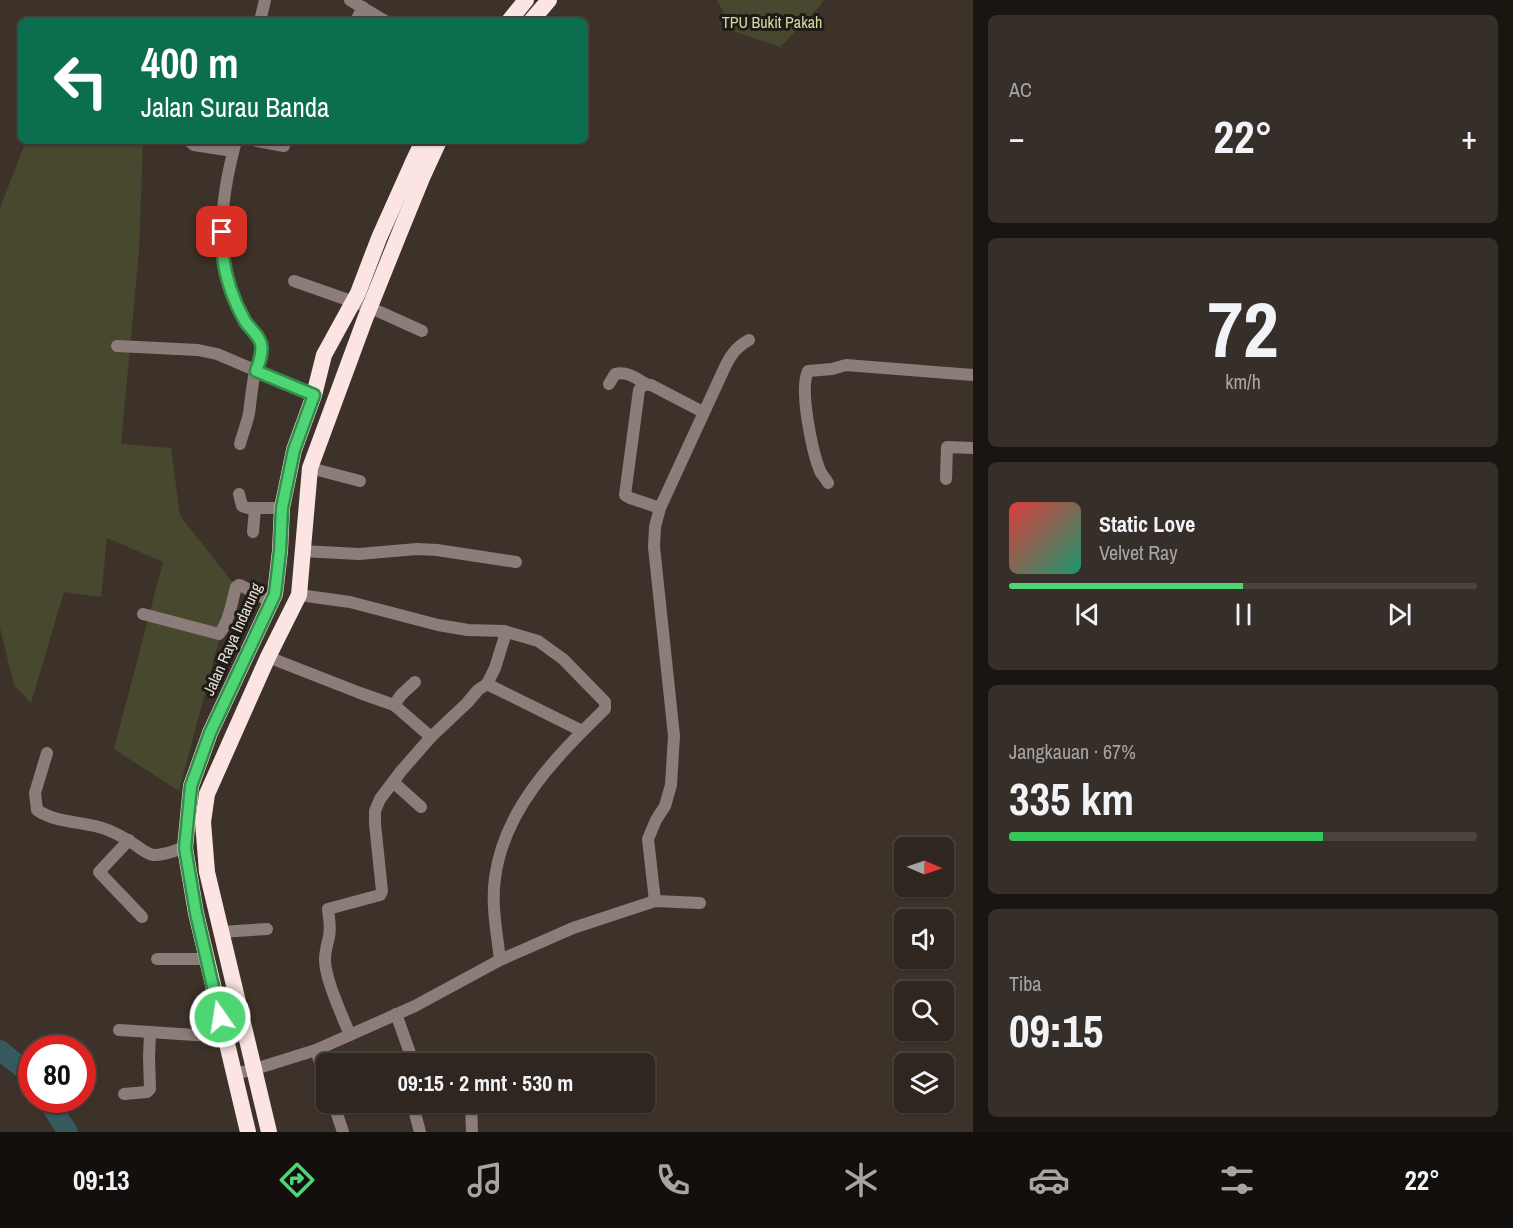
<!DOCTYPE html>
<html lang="id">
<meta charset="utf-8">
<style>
:root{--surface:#2e261f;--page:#362e28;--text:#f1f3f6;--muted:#a7a5a4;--line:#49433d;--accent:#4ed675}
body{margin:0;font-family:"Archivo Narrow",sans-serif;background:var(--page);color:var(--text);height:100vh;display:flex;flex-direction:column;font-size:22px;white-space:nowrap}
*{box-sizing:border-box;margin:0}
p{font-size:20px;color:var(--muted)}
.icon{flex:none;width:33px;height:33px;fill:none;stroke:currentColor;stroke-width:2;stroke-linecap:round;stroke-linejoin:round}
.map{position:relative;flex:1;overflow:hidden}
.side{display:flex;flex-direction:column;gap:15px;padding:15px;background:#191511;width:540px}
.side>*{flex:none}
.guide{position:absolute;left:18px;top:18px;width:570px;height:126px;border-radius:9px;box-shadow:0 2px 4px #0004,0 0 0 2px var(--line);background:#0b6e4f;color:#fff;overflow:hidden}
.needle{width:39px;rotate:92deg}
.controls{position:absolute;left:894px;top:837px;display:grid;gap:12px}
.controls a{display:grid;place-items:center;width:60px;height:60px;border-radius:9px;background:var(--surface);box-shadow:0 2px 4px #0004,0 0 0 2px var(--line);font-size:30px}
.speed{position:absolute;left:18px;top:1035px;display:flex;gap:12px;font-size:30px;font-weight:700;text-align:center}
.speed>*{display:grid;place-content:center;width:78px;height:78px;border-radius:50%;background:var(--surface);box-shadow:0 2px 4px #0004,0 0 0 2px var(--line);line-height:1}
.speed .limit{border:9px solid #d22;background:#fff;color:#111}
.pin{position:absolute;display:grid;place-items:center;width:51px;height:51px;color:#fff;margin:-26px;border-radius:12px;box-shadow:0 3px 9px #0006}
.me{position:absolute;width:66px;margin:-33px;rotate:347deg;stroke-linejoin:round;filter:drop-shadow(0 0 4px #0008)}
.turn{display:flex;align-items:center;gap:21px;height:126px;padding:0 24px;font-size:27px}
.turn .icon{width:78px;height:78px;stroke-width:2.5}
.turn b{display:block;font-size:42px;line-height:51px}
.big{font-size:45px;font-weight:800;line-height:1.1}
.side .card{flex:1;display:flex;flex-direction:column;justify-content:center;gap:9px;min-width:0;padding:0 21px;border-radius:9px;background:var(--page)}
.side .dial{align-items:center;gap:0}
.dial b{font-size:78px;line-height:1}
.song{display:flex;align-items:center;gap:18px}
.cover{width:72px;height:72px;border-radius:9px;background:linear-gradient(135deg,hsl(0 70% 55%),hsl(160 70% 35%))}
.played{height:6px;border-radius:3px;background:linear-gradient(90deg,var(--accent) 50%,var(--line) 50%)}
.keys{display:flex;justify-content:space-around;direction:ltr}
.heat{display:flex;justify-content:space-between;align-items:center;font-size:33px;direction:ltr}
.charge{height:9px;border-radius:4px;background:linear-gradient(90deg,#34c759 67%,var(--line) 0)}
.trip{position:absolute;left:316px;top:1053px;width:339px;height:60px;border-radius:9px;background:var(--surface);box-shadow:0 2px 4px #0004,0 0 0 2px var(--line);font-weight:800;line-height:60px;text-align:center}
.dock{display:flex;height:96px;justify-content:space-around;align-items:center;background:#120f0c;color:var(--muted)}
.dock .icon{width:42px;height:42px}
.dock .current{color:var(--accent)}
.dock b{font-size:27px;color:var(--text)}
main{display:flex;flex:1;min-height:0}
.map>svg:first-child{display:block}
.green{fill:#47482e}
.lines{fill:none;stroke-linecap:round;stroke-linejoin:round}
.river{stroke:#365a60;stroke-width:20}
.minor{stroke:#8c7c7a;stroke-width:12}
.highway{stroke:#fbe4e1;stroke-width:16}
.route-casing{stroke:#338b4c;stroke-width:15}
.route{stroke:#4ed675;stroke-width:10}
.labels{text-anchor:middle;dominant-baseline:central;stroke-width:6;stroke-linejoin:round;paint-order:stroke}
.park-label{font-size:16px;fill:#d7daa2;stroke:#201b17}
.street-label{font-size:16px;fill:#e5ded9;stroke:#201b17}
</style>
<main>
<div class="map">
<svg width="973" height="1132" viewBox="0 0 973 1132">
<rect width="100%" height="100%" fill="#3d3229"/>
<!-- green -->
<g class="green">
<path d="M717,0h107l-4,6 -40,41 -47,-16z"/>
<path d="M26,141h117l-4,111 -18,192 50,4 9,68 54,68 -55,207 -65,-42 49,-187 -56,-24 -6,59 -37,-5 -33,111 -17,-18 -14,-57v-420z"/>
</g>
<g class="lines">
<!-- river -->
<g class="river">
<path d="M0,1050l32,26"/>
<path d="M47,1100l21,32"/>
</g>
<!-- minor -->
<g class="minor">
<path d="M350,0l35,21"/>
<path d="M260,21l5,-21"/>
<path d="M356,21l7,-14"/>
<path d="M189,141l5,4 39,6"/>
<path d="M236,141c-14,51 -23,112 -1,162 3,6 7,14 11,20 5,8 13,13 15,22 1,10 -3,18 -6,27 -3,13 -4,27 -6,41 -2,10 -6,20 -9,31"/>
<path d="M257,141l27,5"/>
<path d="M294,281l77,27 51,23"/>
<path d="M117,346l81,4 19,4 97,41"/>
<path d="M609,384l6,-10c12,-3 21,4 31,10"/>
<path d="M310,468l50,13"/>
<path d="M946,479l1,-32 26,1"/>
<path d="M828,483c-2,-4 -6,-8 -8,-12 -8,-20 -21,-82 -12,-100l24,-2 14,-4 127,10"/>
<path d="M239,494l3,12 6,2h34"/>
<path d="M660,508l-30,-10 -5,-3 14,-105c3,-5 6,-6 12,-5l52,27"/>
<path d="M253,532l2,-24"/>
<path d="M302,551l57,3 58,-5 20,1 79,12"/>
<path d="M299,595l51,7 88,23 30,5 36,1v8l-9,29 -8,16 -9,6 -11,13 -36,34 -29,33 -22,29 -5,12v13l7,67 -2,4 -52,14c1,9 3,18 1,28 -2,8 -4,14 -4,23 0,19 17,55 25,75"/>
<path d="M143,614l76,20c10,-12 13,-32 17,-47l3,-2 3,1 29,16"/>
<path d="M268,657l92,36 34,12 37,32"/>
<path d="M487,684l95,47"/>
<path d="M394,705l7,-10 14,-13"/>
<path d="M47,753l-12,40 2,17c20,14 49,11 71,20 7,3 15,7 21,11 8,4 15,12 24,14 10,1 22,-5 32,-7"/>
<path d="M393,782l28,25"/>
<path d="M129,840l-30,32 43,45"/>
<path d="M655,901l-7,-62 8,-19 9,-14 6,-21 3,-49 -20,-189 1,-20 5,-19 64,-139c6,-13 12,-22 25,-29"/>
<path d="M221,932l46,-3"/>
<path d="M157,959h50"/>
<path d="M500,960c-3,-27 -9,-55 -5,-82 9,-70 62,-122 110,-169v-7l-42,-43 -25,-18 -34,-10"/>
<path d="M396,1014l14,39 2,11"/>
<path d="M119,1030l31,2"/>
<path d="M316,1050l11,33"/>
<path d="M234,1074l21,-5 61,-19 99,-44 85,-46 73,-32 82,-27 45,2"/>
<path d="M124,1094l23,-2 3,-3 -1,-32 1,-25 75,5"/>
<path d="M333,1102l10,30"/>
<path d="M412,1102l8,30"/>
<path d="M471,1102l1,30"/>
</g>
<!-- highway -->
<g class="highway">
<path d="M509,21l17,-21"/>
<path d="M531,21l18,-21"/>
<path d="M248,1132l-52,-219 -11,-65 6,-62 19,-53 65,-139 5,-43 2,-43 12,-58 20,-55 10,-40 34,-62 21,-55 34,-76 10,-21"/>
<path d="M269,1132l-62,-260 -4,-50 4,-28 61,-137 31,-62 11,-127 55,-149 37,-92 20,-49 17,-37"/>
</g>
</g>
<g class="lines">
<!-- route casing -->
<g class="route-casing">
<path id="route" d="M220,1017l-24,-104 -11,-65 6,-62 19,-53 65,-139 5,-43 2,-43 12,-58 20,-55 -58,-24c3,-8 7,-18 5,-27 -2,-9 -11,-15 -16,-23 -16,-28 -24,-57 -23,-89"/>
</g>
<!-- route -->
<use href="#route" class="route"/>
</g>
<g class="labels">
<!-- park labels -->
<g class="park-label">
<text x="772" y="22">TPU Bukit Pakah</text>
</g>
<!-- street labels -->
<g class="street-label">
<text transform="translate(232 639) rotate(-66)">Jalan Raya Indarung</text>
</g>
</g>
</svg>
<div class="controls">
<a><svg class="needle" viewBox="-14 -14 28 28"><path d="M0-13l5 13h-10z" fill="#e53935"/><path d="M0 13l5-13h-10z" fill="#a7a5a4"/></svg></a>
<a><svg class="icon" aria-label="sound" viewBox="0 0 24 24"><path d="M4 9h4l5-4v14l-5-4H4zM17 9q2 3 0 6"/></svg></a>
<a><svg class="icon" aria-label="search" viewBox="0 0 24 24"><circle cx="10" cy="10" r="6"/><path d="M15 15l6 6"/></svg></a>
<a><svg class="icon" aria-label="layers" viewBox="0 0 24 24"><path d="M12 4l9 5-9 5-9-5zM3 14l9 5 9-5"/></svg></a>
</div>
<div class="speed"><div class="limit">80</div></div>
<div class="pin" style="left:222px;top:232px;background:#d93025"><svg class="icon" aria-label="arrive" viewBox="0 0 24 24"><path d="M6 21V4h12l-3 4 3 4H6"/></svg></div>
<svg class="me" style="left:220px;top:1017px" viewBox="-20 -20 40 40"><circle r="17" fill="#4ed675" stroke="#fff" stroke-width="3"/><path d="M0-11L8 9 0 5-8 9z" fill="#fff"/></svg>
<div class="trip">09:15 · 2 mnt · 530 m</div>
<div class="guide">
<div class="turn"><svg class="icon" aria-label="left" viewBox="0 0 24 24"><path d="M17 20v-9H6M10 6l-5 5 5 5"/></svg><div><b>400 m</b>Jalan Surau Banda</div></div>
</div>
</div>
<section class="side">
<div class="card"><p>AC</p>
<div class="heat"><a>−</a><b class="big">22°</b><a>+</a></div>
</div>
<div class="card dial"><b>72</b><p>km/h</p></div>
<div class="card">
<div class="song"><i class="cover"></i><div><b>Static Love</b><p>Velvet Ray</p></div></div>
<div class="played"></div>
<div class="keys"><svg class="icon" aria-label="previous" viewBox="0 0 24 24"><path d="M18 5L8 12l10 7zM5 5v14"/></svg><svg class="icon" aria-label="pause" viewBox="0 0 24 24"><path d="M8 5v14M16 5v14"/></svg><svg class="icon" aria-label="next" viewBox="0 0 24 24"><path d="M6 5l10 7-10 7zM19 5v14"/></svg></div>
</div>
<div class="card"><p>Jangkauan · 67%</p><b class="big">335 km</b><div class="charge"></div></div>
<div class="card"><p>Tiba</p><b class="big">09:15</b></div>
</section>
</main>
<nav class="dock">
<b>09:13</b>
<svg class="icon current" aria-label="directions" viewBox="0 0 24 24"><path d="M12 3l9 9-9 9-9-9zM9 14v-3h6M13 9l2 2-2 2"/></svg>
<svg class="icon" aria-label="music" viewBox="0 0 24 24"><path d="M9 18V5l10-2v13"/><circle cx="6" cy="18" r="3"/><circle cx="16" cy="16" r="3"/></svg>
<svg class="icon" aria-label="phone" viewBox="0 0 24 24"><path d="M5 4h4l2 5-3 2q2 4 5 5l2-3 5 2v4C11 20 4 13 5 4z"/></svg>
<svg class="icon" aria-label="climate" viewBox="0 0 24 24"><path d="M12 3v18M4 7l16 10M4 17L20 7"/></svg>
<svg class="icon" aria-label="car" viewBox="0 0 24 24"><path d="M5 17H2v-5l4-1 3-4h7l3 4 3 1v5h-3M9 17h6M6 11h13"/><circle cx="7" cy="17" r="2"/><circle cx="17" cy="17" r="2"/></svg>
<svg class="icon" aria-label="filters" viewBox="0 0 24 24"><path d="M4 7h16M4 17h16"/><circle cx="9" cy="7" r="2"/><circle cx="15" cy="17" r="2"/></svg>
<b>22°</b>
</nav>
